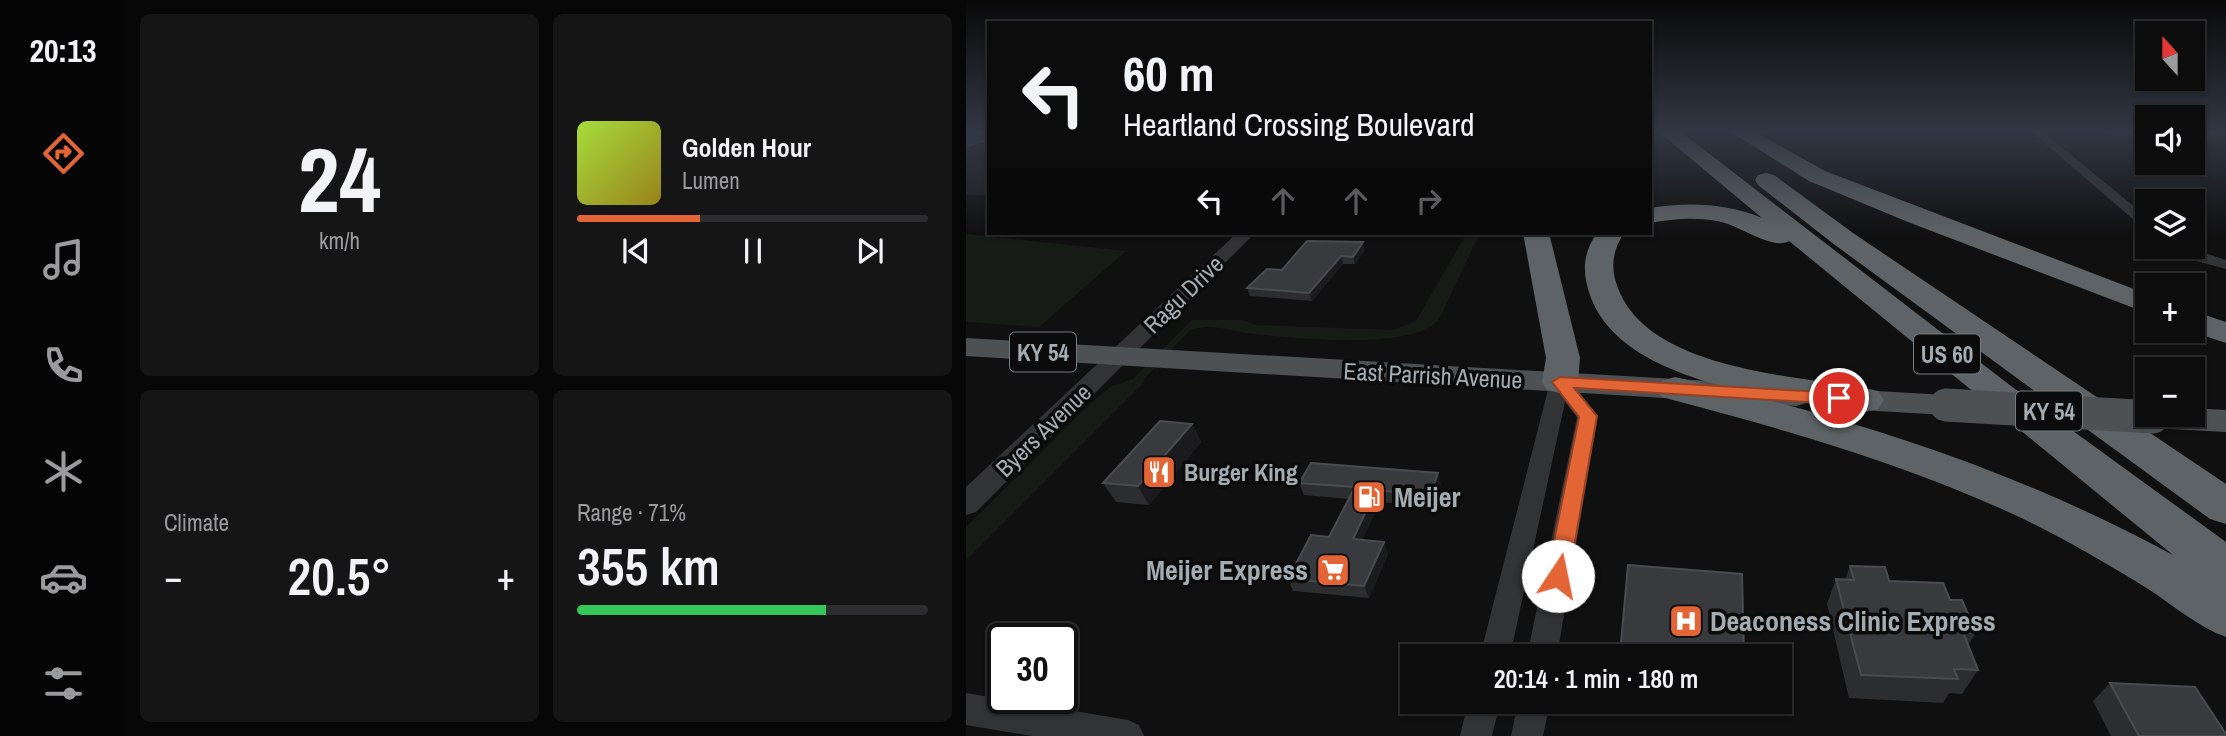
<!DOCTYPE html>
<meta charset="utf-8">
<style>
:root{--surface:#0c0c0d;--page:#151516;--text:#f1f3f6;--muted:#9a9b9d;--line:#2c2c2e;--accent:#e36536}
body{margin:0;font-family:"Archivo Narrow",sans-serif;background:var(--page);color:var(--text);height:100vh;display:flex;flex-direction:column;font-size:26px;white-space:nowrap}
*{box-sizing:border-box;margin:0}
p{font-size:23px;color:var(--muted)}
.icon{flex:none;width:38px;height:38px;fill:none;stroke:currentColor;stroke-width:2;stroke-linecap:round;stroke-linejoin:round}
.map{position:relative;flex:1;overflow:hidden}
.sheet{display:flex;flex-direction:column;gap:14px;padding:14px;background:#070707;width:840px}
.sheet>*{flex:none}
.hud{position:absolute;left:21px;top:21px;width:665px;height:214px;border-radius:0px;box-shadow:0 2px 5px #0004,0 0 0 2px var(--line);background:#0c0c0d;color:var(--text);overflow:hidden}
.needle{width:46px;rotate:339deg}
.controls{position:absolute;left:1169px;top:21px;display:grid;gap:14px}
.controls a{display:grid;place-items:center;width:70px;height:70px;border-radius:0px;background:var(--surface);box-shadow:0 2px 5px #0004,0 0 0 2px var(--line);font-size:35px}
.speed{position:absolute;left:21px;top:623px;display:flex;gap:14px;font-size:35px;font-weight:700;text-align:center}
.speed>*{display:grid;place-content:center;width:91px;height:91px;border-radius:50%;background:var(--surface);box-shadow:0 2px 5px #0004,0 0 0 2px var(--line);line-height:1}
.speed .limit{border:4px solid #111;border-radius:10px;background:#fff;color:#111}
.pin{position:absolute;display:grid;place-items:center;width:60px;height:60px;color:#fff;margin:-30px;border:4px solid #fff;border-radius:50%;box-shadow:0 2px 7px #0007}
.me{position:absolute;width:77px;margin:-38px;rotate:11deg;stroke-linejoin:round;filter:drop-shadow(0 0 5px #0008)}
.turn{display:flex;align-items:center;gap:24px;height:147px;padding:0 21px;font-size:32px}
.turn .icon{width:91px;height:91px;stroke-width:2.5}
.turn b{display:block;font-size:49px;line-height:60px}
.lanes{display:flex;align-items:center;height:66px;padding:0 21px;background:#0003;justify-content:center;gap:35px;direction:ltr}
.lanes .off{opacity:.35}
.big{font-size:52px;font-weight:600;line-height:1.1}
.sheet .tile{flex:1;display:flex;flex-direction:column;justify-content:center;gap:10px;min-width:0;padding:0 24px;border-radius:10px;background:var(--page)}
.sheet .dial{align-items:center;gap:0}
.dial b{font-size:91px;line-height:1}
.song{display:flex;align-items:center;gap:21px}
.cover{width:84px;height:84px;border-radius:10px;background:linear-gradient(135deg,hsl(80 70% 55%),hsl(50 70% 35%))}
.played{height:7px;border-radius:4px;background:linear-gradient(90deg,var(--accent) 35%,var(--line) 35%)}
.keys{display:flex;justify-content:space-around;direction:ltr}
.heat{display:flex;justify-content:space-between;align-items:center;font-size:38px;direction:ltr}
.charge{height:10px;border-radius:5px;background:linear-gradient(90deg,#34c759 71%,var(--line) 0)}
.sheet .tiles{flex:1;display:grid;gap:14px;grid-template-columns:repeat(2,1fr)}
.trip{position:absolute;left:434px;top:644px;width:392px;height:70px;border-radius:0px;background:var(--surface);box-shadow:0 2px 5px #0004,0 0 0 2px var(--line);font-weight:600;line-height:70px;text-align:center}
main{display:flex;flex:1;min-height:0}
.tab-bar{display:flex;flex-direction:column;width:126px;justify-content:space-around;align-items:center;background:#050505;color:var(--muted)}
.tab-bar .icon{width:49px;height:49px}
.tab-bar .active{color:var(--accent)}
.tab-bar b{font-size:32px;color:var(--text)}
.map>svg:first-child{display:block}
.built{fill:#1c1c1e}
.green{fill:#171b16}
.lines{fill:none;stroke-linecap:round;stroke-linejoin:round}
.minor{fill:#313335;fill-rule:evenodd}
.tertiary{fill:#313335;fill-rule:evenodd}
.primary{fill:#4d5154;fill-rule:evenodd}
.motorway{fill:#5d6366;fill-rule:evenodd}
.primary-bridge{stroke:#4d5154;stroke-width:33}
.wall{fill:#2c2d2f}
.shaded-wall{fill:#1b1b1d}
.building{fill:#393a3d;stroke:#494c4f;stroke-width:2}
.route{fill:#e36536;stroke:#944223;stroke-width:2}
.labels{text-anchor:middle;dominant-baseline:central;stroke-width:7;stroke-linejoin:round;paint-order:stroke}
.shield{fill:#0b0b0c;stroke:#757c80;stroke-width:2}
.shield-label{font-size:23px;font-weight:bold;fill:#a2acb1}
.street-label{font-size:24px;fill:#a2acb1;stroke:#0b0b0c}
.poi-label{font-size:24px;font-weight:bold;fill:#a2acb1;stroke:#0b0b0c;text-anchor:start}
.near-poi-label{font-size:28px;font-weight:bold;fill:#a2acb1;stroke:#0b0b0c;text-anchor:start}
</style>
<main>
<nav class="tab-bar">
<b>20:13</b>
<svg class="icon active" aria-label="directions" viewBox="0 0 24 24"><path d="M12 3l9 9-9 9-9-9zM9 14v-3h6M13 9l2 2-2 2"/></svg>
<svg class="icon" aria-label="music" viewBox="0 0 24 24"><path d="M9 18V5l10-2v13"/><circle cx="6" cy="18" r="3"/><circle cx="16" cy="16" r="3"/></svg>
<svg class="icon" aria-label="phone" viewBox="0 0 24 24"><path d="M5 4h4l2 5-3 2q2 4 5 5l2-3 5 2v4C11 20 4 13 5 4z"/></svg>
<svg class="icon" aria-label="climate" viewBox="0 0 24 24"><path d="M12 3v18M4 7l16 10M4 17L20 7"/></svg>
<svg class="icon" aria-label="car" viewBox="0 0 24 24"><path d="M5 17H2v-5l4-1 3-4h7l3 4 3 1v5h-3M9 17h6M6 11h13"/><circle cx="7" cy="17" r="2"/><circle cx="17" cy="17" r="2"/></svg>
<svg class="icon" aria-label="filters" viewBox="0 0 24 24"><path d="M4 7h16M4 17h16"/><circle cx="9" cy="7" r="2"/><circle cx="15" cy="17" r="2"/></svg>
</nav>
<section class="sheet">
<div class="tiles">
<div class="tile dial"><b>24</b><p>km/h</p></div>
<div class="tile">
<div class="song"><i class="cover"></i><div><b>Golden Hour</b><p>Lumen</p></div></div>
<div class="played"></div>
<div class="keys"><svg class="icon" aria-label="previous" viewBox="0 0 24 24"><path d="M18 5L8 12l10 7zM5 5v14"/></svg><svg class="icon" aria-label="pause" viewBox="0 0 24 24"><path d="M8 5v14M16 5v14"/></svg><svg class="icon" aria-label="next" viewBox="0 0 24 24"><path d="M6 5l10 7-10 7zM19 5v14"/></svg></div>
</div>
<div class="tile"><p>Climate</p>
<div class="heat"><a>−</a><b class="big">20.5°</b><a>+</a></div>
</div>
<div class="tile"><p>Range · 71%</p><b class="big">355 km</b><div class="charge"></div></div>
</div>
</section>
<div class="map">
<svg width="1260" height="736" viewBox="0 0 1260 736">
<rect width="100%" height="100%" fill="#101011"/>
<!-- built -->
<rect class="built" x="0" y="132" width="23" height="63"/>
<!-- green -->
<g class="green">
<path d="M501,233h13c-10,21 -20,42 -30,63 -4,7 -7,18 -12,24 -25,31 -146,18 -184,14 -22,-2 -42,-12 -64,-4l-47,50 2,1 -179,179v-33l126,-125 18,-15 23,-8 59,-59h49l16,5 136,5 23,-9z"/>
<path d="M0,234l160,17 -87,76 -73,-5z"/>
</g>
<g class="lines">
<!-- minor -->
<g class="minor">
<path d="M1066,132h11l104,85v11l-5,-1z"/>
<path d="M1141,132h40v4l-35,-1z"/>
<path d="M1227,132l33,2v6l-33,-2z"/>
<path d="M1203,247h18l39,13v9l-34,-9z"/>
<path d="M594,376l7,2 31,38 -41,240h-30l50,-239 -12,-15 -55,254h-30l70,-274 3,-4z"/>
<path d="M0,693l162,27 11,5 5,11h-112l-66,-11z"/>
<path d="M502,702h32l-8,34h-32z"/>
<path d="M552,702h32l-7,34h-32z"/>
</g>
<!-- tertiary -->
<path class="tertiary" d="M271,233h18l-279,279 -10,3v-28z"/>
<!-- primary -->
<g class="primary">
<path d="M0,338l830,48 11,3 5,7 -5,7 -11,3 -830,-50z"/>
<path d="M876,389l104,6 11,3 5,7 -5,7 -11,3 -104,-6 -11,-3 -5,-7 5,-7z"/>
<path d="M1181,408v7h46v-7l33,2v22l-73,-4 -11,-3 -5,-8 5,-8z"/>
</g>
<!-- motorway -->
<g class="motorway">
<path d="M693,132h22l330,254 215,156v95c-30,-11 -54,-33 -81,-50 -42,-26 -86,-51 -130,-72 -114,-53 -232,-86 -353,-118l-5,-8 5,-8 13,-4c178,41 337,91 498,178l-384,-314c-17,10 -51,-17 -72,-20 -23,-4 -45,-2 -67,2v-15c38,-6 76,-5 112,10z"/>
<path d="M765,132h24l70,39 322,123v19l-239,-91 -99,-41z"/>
<path d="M800,173l8,2 79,58 373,251v40l-16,-5 -375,-274 -77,-60 -3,-5 3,-5z"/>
<path d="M557,233h26l31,125 -2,24 -5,8 -13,3 -13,-3 -5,-8 4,-24z"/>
<path d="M631,233h27c-13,20 -14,38 -4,60 34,76 173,83 245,95l13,3 6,9 -6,9 -13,3c-81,-14 -240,-26 -274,-114 -9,-24 -9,-44 6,-65z"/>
<path d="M1227,311l33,11v21l-36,-12h3z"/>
</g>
<!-- primary-bridge -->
<path class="primary-bridge" d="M980,405l207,12"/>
</g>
<!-- wall -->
<g class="wall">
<path d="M399,250l-10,14h-12l-31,37 -62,-5 -3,-8 35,-18z"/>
<path d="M226,424l9,18 -52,63 -33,-3 -13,-19z"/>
<path d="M333,483l142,2 -9,22 -52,-5 -18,38 22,2 4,12 -19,44 -76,-7 -5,-12 41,-42 20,-38 -45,-4z"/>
<path d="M884,566l39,15 61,19 26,33 -8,12 10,25 -16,24 -13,-1 -6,10 -94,-5 -22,-94 9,-25 9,1z"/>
<path d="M655,643l123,13h-123z"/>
<path d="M1144,683l116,53h-115l-18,-35z"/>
</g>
<!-- shaded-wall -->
<g class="shaded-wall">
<path d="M23,139v21l-23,8v-21z"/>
<path d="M397,242l2,8 -10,14 -2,-7z"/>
<path d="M375,256l2,8 -31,37 -3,-8z"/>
<path d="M226,424l9,18 -52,63 -11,-19z"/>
<path d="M472,473l3,12 -9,22 -2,-12z"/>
<path d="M410,490l4,12 -23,49 -4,-12z"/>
<path d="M418,542l4,12 -19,44 -5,-12z"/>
</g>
<!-- building -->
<g class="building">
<path d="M0,132h23v7l-23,8z"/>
<path d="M341,241l56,1 -10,15 -12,-1 -32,37 -62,-5 20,-19 15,1z"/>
<path d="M194,421l32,3 -54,62 -35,-3z"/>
<path d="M345,463l127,10 -8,22 -54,-5 -23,49 31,3 -20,44 -76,-7 23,-44 18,2 26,-50 -56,-4z"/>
<path d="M662,565l114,9 2,82 -123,-13z"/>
<path d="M884,566l35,1 4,14 54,2 7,17h12l14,33 -13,-1 15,38 -24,-1 4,10 -97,-4 -25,-96 18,1z"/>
<path d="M1144,683l85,4 31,47v2h-87z"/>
</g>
<!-- sky -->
<linearGradient id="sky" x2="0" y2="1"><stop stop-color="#090909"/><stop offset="0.56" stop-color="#313743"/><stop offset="1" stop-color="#313743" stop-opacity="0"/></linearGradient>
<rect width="1260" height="235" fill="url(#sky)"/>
<!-- route -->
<path class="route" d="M594,377l279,16 8,5 -8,6 -265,-16 23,28 -28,160 -3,7 -8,3 -8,-3 -3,-7 32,-159 -27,-35z"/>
<!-- icons -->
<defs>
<g id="restaurant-square" transform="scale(1.75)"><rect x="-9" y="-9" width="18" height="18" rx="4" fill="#e36536" stroke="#0b0b0c"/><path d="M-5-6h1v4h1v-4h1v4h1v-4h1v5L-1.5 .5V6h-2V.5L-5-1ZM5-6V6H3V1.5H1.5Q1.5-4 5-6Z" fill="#fff"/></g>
<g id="fuel-square" transform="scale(1.75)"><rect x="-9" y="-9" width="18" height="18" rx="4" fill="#e36536" stroke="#0b0b0c"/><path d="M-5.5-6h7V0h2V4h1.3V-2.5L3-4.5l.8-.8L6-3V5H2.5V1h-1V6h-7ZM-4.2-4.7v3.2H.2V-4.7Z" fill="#fff"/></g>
<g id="supermarket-square" transform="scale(1.75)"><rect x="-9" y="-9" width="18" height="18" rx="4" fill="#e36536" stroke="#0b0b0c"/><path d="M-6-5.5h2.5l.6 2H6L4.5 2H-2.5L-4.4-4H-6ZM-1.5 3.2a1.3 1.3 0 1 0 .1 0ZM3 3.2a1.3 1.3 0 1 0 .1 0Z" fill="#fff"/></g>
<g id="hospital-square" transform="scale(1.75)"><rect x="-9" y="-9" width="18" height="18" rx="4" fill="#e36536" stroke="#0b0b0c"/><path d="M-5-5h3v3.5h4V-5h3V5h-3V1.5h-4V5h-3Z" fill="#fff"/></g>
</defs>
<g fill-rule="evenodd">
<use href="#restaurant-square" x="193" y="472"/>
<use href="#fuel-square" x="403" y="497"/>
<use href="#supermarket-square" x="367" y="570"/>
<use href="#hospital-square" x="720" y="621"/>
</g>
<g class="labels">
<!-- shield labels -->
<g class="shield">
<rect x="44" y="332.5" width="66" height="39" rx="5"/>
<rect x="948" y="334.5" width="66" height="39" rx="5"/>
<rect x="1050" y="391.5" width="66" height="39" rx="5"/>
</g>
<g class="shield-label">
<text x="77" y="352">KY 54</text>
<text x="981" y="354">US 60</text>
<text x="1083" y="411">KY 54</text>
</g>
<!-- street labels -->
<g class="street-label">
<text transform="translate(217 294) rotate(-44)">Ragu Drive</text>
<text transform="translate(467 375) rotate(3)">East Parrish Avenue</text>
<text transform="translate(77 430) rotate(-44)">Byers Avenue</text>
</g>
<!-- poi labels -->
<g class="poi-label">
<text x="218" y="472">Burger King</text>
</g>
<!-- near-poi labels -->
<g class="near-poi-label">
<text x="428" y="497">Meijer</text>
<text x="342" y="570" text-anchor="end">Meijer Express</text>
<text x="744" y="621">Deaconess Clinic Express</text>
</g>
</g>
</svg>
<div class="controls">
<a><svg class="needle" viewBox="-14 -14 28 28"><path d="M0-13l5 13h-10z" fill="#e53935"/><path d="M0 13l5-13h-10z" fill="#9a9b9d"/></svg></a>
<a><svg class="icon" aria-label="sound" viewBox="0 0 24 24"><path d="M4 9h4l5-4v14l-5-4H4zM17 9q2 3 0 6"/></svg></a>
<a><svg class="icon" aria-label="layers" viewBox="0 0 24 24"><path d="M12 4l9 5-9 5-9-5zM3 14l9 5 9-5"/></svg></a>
<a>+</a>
<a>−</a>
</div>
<div class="speed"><div class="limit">30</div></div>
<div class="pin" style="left:873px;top:398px;background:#d93025"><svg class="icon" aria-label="arrive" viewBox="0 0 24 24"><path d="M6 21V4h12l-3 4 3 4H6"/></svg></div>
<svg class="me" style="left:592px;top:576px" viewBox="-20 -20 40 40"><circle r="19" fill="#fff"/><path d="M0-13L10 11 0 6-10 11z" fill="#e36536"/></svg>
<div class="trip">20:14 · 1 min · 180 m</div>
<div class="hud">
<div class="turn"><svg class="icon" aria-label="left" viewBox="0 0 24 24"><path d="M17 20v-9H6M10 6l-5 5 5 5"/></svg><div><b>60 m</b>Heartland Crossing Boulevard</div></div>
<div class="lanes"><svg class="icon" aria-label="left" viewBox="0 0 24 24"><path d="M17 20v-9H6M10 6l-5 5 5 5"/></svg><svg class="icon off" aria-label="ahead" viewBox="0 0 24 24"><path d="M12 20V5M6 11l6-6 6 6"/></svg><svg class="icon off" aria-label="ahead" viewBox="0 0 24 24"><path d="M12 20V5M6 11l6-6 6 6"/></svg><svg class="icon off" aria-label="right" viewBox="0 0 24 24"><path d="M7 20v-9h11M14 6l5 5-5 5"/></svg></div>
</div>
</div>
</main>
